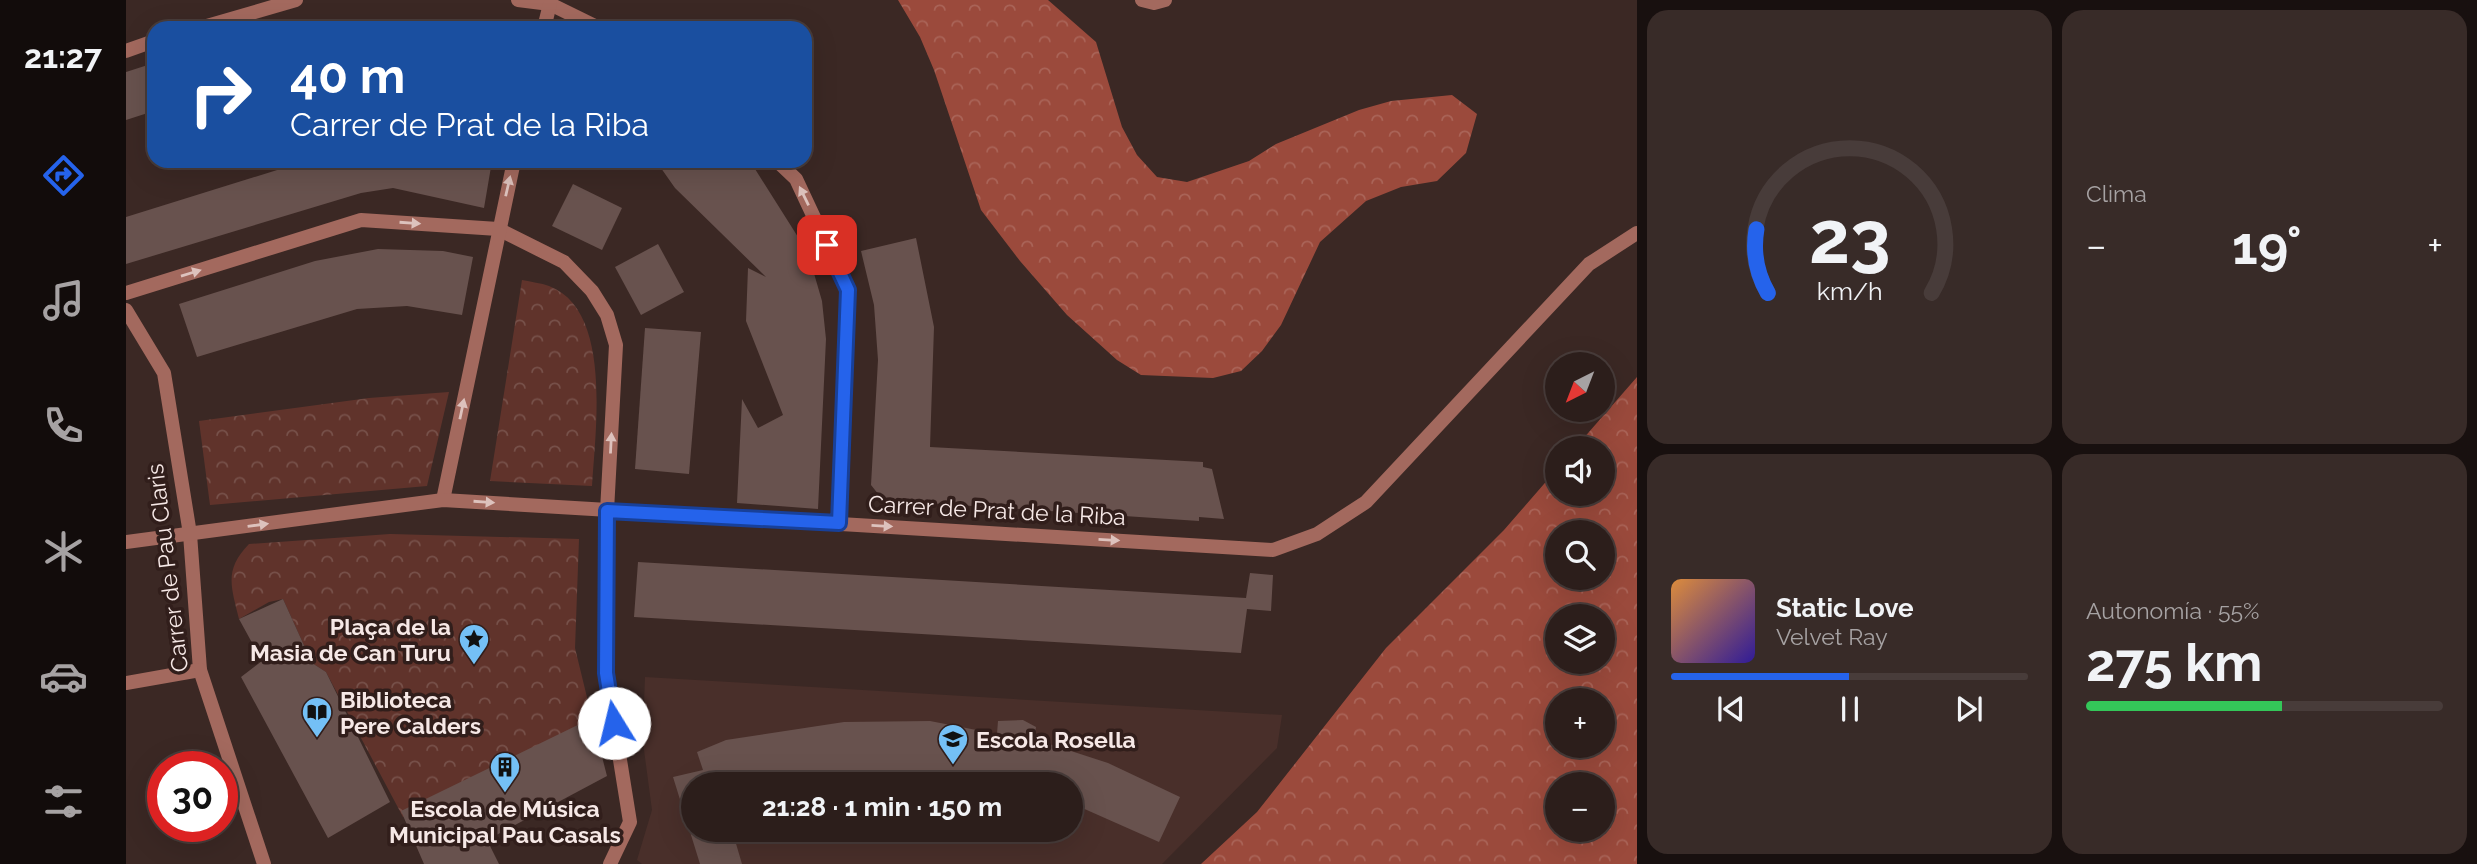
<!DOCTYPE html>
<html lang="es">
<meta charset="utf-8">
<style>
:root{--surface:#2c1e1b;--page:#382b28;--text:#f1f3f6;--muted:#a6a2a3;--line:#483c3a;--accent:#2563eb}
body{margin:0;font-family:Raleway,sans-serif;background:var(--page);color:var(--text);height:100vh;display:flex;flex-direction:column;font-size:26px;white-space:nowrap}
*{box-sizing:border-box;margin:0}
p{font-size:23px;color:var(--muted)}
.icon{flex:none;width:38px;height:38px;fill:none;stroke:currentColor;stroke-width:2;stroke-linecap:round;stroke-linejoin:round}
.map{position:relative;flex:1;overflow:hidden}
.sheet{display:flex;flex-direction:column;gap:10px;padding:10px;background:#18100f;width:840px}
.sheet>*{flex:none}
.banner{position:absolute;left:21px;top:21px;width:665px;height:147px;border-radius:21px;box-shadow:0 7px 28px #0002,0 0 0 2px var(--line);background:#1a4fa0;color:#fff;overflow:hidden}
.needle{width:46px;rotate:222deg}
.tools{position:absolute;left:1419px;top:352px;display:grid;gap:14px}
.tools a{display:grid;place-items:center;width:70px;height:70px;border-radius:50%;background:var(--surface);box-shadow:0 7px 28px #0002,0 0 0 2px var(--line);font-size:35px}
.speed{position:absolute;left:21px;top:751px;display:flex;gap:14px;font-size:35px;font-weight:700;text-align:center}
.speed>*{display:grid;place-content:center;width:91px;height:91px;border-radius:50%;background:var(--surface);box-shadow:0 7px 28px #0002,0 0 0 2px var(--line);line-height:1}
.speed .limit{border:10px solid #d22;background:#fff;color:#111}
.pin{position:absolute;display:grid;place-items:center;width:60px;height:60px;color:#fff;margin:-30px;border-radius:14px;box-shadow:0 4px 10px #0006}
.me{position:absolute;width:77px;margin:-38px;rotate:351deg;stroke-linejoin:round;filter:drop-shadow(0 0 5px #0008)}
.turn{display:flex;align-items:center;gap:24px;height:147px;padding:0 28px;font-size:32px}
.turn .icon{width:91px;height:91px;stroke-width:2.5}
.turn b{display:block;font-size:49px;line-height:60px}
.big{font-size:52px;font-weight:700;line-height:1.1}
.sheet .tile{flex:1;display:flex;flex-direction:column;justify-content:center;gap:10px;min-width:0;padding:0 24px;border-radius:21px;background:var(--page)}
.sheet .dial{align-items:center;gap:0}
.dial svg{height:182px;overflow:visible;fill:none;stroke:var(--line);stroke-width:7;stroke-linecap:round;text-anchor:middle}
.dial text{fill:var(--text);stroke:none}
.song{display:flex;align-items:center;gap:21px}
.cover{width:84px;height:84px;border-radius:10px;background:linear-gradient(135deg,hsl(30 70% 55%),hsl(250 70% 35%))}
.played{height:7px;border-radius:4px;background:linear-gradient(90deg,var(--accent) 50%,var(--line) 50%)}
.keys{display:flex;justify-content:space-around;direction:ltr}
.heat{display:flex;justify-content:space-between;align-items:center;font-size:38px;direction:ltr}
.charge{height:10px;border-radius:5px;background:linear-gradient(90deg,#34c759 55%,var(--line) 0)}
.sheet .tiles{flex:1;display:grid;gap:10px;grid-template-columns:repeat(2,1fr)}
.trip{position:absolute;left:555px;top:772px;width:402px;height:70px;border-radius:35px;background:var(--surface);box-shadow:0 7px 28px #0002,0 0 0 2px var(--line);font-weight:700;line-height:70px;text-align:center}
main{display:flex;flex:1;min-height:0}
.dock{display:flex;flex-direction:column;width:126px;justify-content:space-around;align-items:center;background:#120c0b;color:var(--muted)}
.dock .icon{width:49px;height:49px}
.dock .on{color:var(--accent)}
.dock b{font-size:32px;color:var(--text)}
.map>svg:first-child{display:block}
.built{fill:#492f2a;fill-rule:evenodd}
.forest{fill:url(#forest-crowns);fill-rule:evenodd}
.park{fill:url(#park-crowns)}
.building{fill:#68524e}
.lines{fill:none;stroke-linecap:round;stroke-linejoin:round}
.street{stroke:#a3695e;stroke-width:14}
.oneway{fill:#ddc2bd}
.route-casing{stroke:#184099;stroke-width:18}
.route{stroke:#2563eb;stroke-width:12}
.labels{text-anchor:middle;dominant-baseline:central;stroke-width:7;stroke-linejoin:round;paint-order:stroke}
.street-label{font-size:23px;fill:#f6e8e6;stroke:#311e1b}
.poi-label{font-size:23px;font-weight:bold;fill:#f6e8e6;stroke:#311e1b;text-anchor:start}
</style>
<main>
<nav class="dock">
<b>21:27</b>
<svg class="icon on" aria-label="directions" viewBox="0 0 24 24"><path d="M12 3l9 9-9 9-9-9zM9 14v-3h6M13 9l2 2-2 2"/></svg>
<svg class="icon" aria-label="music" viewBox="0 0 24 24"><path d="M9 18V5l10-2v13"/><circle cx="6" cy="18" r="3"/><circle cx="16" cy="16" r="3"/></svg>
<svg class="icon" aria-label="phone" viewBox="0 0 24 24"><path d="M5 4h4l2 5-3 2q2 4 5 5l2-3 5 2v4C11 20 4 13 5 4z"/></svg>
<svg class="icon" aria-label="climate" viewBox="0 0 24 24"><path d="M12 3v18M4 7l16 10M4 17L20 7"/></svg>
<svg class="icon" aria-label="car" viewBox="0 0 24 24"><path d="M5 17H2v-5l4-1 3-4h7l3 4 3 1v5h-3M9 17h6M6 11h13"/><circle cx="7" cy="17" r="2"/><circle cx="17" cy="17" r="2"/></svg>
<svg class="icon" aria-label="filters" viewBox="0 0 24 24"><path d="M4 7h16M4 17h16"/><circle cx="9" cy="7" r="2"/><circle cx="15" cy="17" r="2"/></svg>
</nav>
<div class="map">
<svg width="1511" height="864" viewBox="0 0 1511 864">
<defs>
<pattern id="forest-crowns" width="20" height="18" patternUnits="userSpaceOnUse" patternTransform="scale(1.75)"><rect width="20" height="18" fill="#9b4a3c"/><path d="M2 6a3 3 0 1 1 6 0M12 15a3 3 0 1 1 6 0" fill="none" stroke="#aa6458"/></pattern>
<pattern id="park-crowns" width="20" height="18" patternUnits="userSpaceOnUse" patternTransform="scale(1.75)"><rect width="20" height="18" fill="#60332b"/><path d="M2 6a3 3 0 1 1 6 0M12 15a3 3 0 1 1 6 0" fill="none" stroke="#77514a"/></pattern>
</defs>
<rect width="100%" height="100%" fill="#3b2824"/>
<!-- built -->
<path class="built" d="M519,677l637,38 -5,33 -115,116h-520l-5,-4 15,-50 -10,-75 -8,-31 10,-1zM567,784h378v46h-378z"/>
<!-- forest -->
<g class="forest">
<path d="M772,0h150l48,42 26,85 15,28 20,22 30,5 62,-21 27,-17 83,-34 32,-9 61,-6 25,19 -11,39 -29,28 -36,6 -35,14 -46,41 -39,83 -19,26 -21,20 -28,7 -72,-3 -24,-15 -50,-45 -47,-54 -39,-51 -47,-140 -14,-33z"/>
<path d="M1511,377v487h-436l56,-52 129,-164 118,-118 53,-61 1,25h45v-46h-28zM1432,532h45v46h-45zM1432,616h45v46h-45zM1432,700h45v46h-45zM1432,784h45v46h-45z"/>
</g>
<!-- park -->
<g class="park">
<path d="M396,280c9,2 19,3 27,6 64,24 46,146 43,200l-102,-5z"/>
<path d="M323,392l-22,94 -217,19 -11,-84 170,-23z"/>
<path d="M264,534l189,5 -4,109 17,70 -189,99 -77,-145 -14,-9 -29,-64 -14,3 -30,17c-8,-33 -15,-49 10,-75z"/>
</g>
<!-- building -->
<g class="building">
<path d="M28,63v48l-28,9v-48z"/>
<path d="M180,161h186l-8,47 -91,-20 -32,5 -235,71v-47z"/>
<path d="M530,161h94l48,76 15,33 9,31 4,38 -8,170 -81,-6 5,-104 16,29 25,-13 -37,-94 2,-53 18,9 -91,-89z"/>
<path d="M447,184l49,24 -20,42 -50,-24z"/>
<path d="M790,238l18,89 -4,120 273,15v5l9,2 12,50 -25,-2v4l-316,-21 -12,-15 7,-125 -4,-55 -13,-54z"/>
<path d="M532,244l26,48 -43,23 -26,-48z"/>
<path d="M252,249l65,2 30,6 -11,58 -55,-9 -50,3 -160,48 -18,-53 136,-43z"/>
<path d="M519,328l56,4 -12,142 -54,-5z"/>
<path d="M512,562l608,36 4,-25 23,2 -2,36 -24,-2 -6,44 -607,-36z"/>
<path d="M157,599l29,64 14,9 64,130 -62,36 -87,-161 21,-16 -23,-42z"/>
<path d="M466,718l15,58 -120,64 12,24h-75l-23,-53z"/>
<path d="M897,720l13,7 -2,12 74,24 72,34 -21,45 -88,-39v-19h-63l-18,-5 -91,-8 -62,3 -63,10h-81v46h39l10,34h-42l-27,-87 30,-7 -6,-18 29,-12 118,-18 86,-1 67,13 1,-13z"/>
</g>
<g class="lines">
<!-- street -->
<g class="street">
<path d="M392,0l32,4 49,24"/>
<path d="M1016,0l12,3 11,-3"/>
<path d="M74,28l96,-28"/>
<path d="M418,28l6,-24"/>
<path d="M0,51l28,-10"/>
<path d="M651,161l19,18 52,111 -9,233"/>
<path d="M0,293l235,-73 137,9 66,33 28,29 15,24 9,30 -9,166 -1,162 24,149 -20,42"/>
<path d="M0,310l38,63 26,161 10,136 64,194"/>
<path d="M317,500l71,-339"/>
<path d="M0,542l317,-42 830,50 44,-16 49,-32 223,-238 48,-31"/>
<path d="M0,683l74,-13"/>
</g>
</g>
<!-- one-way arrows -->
<defs><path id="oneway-solid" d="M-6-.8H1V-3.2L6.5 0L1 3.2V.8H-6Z" transform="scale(1.75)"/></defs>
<g class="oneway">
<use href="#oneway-solid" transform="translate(382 186) rotate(-77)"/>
<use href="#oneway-solid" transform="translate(678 196) rotate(-116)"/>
<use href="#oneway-solid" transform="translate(284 223) rotate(4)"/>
<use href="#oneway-solid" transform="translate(65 273) rotate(-17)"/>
<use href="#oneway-solid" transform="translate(336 409) rotate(-78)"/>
<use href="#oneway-solid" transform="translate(485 443) rotate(-87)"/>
<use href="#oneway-solid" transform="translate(358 502) rotate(4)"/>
<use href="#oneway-solid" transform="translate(132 525) rotate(-8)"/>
<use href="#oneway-solid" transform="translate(756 526) rotate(3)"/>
<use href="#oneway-solid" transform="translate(983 540) rotate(3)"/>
</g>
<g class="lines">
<!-- route casing -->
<g class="route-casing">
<path id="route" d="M488,723l-8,-50 1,-162 232,12 9,-233 -21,-45"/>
</g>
<!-- route -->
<use href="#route" class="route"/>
</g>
<!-- icons -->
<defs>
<g id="sight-pin" transform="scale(1.575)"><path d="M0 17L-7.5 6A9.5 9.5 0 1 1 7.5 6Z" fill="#74c0f6" stroke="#311e1b"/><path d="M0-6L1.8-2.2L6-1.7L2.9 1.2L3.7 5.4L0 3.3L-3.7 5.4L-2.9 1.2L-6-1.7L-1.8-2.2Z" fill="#111"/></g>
<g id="library-pin" transform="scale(1.575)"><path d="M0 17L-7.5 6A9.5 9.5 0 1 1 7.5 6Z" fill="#74c0f6" stroke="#311e1b"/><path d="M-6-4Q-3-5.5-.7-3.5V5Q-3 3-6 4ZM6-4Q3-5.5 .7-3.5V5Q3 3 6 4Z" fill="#111"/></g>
<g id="school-pin" transform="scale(1.575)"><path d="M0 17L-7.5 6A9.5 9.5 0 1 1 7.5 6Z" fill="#74c0f6" stroke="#311e1b"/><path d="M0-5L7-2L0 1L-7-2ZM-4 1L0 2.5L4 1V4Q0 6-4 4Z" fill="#111"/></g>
<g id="building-pin" transform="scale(1.575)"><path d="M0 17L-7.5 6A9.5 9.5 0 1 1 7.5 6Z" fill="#74c0f6" stroke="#311e1b"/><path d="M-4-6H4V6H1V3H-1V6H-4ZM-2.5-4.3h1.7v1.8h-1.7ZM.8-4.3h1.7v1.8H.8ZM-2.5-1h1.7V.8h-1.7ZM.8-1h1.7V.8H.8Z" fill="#111"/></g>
</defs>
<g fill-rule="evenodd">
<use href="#sight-pin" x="348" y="639"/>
<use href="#library-pin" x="191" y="712"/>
<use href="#school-pin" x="827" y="739"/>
<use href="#building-pin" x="379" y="767"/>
</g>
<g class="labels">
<!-- street labels -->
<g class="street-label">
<text transform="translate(871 510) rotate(3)">Carrer de Prat de la Riba</text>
<text transform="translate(41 568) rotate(-97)">Carrer de Pau Claris</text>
</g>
<!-- poi labels -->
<g class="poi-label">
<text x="325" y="626" text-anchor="end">Plaça de la<tspan x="325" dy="26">Masia de Can Turu</tspan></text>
<text x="214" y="699">Biblioteca<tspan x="214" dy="26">Pere Calders</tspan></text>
<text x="850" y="739">Escola Rosella</text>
<text x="379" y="808" text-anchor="middle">Escola de Música<tspan x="379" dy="26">Municipal Pau Casals</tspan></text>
</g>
</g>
</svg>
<div class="tools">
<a><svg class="needle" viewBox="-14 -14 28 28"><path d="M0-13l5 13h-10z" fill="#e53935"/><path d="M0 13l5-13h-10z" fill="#a6a2a3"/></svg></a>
<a><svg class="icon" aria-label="sound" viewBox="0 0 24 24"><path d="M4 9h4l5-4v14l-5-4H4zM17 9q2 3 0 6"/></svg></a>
<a><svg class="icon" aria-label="search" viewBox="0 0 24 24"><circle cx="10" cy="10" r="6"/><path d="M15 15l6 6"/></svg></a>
<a><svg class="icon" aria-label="layers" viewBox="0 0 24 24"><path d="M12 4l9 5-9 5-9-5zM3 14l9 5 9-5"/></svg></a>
<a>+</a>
<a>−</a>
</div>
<div class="speed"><div class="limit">30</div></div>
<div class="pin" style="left:701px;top:245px;background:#d93025"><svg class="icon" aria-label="arrive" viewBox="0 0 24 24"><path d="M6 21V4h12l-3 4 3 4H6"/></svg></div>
<svg class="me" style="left:488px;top:723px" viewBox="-20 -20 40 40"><circle r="19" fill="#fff"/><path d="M0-13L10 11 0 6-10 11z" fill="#2563eb"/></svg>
<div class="trip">21:28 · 1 min · 150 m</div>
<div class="banner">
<div class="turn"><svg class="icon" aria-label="right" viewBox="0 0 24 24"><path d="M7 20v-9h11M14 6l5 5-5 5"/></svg><div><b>40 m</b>Carrer de Prat de la Riba</div></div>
</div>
</div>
<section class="sheet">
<div class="tiles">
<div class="tile dial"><svg viewBox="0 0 100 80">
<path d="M14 69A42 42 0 1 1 86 69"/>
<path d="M14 69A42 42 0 0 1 9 41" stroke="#2563eb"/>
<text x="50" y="56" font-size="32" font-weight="700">23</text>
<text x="50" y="72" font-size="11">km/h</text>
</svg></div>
<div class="tile"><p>Clima</p>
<div class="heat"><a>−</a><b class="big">19°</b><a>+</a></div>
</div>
<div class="tile">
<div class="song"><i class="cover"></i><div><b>Static Love</b><p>Velvet Ray</p></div></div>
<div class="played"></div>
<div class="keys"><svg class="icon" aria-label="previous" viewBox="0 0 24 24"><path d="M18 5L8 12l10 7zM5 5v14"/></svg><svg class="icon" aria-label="pause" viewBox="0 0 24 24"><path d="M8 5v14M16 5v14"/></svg><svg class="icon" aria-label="next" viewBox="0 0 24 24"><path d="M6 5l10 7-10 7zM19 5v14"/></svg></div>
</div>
<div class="tile"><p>Autonomía · 55%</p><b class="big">275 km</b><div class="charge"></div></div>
</div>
</section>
</main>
